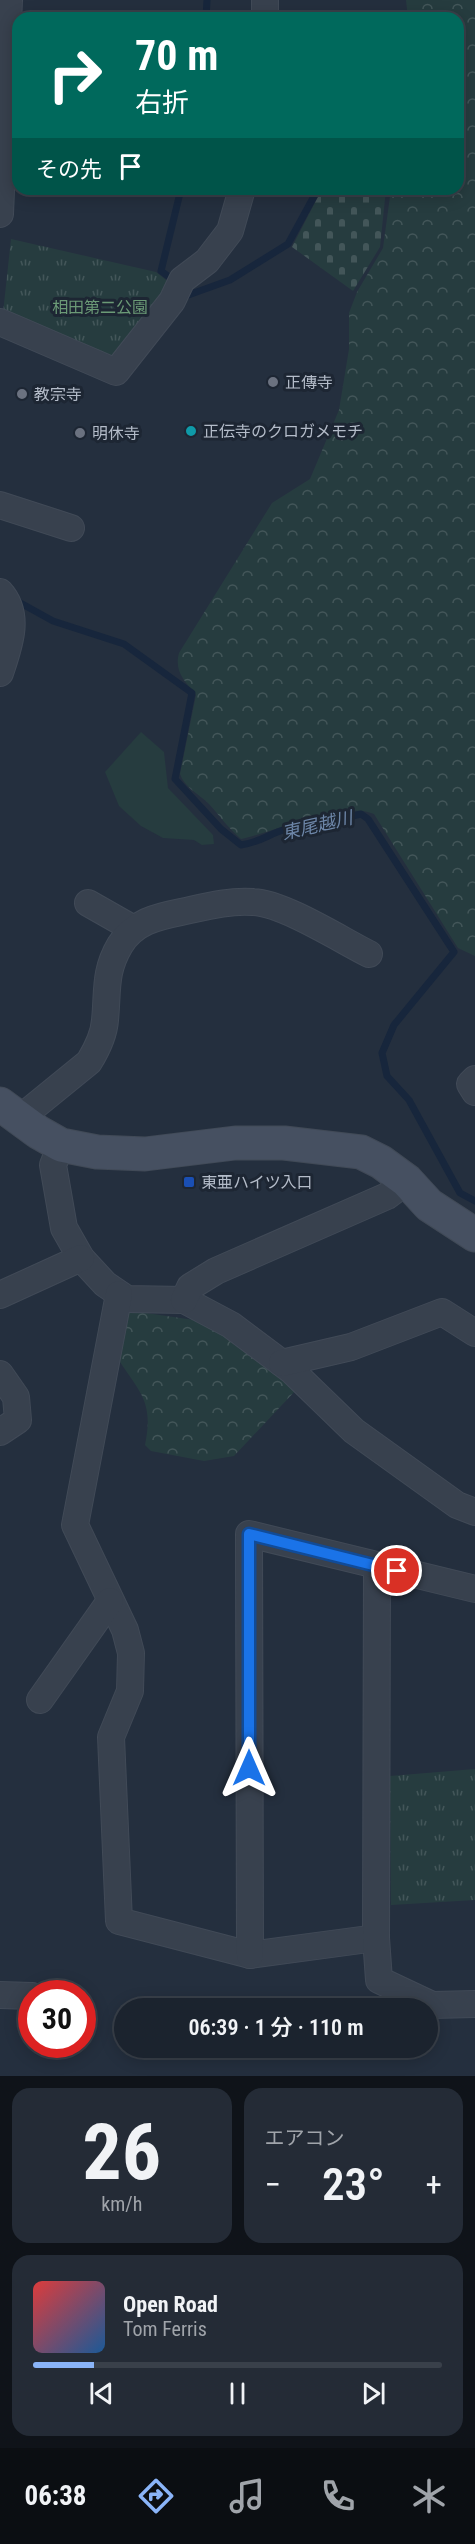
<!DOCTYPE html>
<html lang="ja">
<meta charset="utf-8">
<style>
:root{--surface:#1b232e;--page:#242b36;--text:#f1f3f6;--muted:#a0a4aa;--line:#39404a;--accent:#8ab4f8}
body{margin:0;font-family:"Roboto Condensed","Noto Sans JP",sans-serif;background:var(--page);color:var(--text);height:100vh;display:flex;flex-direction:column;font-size:22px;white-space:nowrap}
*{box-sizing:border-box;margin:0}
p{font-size:20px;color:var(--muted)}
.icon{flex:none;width:33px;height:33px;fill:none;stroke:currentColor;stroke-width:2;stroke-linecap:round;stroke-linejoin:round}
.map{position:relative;height:2076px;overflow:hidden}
.details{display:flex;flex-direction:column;gap:12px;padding:12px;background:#0f1319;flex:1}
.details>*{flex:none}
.top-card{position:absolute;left:12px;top:12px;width:452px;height:183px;border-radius:18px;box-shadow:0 3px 15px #0003,0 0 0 2px var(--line);background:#00695c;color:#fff;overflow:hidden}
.speed{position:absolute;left:18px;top:1980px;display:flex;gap:12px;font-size:30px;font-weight:700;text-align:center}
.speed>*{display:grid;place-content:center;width:78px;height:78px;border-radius:50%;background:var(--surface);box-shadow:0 3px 15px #0003,0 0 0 2px var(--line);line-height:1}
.speed .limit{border:9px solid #d22;background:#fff;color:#111}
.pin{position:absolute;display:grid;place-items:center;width:51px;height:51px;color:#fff;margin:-26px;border:3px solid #fff;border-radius:50%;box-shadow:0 2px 6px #0007}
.me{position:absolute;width:66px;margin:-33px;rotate:0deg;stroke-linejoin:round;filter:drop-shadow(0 0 4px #0008)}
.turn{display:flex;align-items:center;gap:21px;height:126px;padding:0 24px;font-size:27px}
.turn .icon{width:78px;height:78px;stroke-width:2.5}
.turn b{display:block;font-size:42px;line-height:51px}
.then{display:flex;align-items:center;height:57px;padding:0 24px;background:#0003;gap:12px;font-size:22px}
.big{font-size:45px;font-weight:600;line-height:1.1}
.details .widget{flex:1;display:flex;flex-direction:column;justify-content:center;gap:9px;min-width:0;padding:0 21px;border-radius:18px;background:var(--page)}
.details .dial{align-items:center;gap:0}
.dial b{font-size:78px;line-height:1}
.song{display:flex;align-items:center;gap:18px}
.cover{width:72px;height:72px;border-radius:9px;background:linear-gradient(135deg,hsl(0 70% 55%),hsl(210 70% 35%))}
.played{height:6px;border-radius:3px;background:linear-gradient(90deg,var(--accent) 15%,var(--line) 15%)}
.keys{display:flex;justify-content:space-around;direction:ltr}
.heat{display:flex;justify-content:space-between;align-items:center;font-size:33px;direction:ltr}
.details .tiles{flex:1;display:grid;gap:12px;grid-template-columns:1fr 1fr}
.widget:last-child{grid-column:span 2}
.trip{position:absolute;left:114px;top:1998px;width:324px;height:60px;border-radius:30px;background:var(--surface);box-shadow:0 3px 15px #0003,0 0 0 2px var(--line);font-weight:600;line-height:60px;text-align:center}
.tabs{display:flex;height:96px;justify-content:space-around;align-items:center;background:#0b0e12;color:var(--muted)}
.tabs .icon{width:42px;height:42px}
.tabs .current{color:var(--accent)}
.tabs b{font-size:27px;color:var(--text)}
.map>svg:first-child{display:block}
.green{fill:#263c3f}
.forest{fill:url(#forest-crowns)}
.cemetery{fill:url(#cemetery-stones)}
.park{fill:url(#park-tufts)}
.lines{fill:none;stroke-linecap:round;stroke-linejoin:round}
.stream{stroke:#17263c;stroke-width:7}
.street-casing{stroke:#414a57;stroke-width:28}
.secondary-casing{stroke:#414a57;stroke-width:35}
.street{stroke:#38414e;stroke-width:26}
.secondary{stroke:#465061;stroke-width:33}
.route-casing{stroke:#114b97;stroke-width:15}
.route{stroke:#1a73e8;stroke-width:10}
.worship-dot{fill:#6b7280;stroke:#1d2633;stroke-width:2}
.culture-dot{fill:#0f9aa8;stroke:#1d2633;stroke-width:2}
.transit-dot{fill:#1a4fb4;stroke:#1d2633;stroke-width:2}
.labels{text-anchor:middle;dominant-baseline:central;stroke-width:6;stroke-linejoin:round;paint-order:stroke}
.park-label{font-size:16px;fill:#6b9a76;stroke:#1d2633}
.poi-label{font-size:16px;fill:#b4bcc9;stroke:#1d2633;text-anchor:start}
.water-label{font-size:18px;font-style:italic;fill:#6d86a8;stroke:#1d2633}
</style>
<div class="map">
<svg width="475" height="2076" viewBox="0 0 475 2076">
<defs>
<pattern id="forest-crowns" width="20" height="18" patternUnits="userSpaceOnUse" patternTransform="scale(1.5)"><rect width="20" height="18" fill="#263c3f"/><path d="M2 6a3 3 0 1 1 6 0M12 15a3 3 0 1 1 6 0" fill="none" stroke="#435659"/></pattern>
<pattern id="cemetery-stones" width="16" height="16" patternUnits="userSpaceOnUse" patternTransform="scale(1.5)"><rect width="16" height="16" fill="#263c3f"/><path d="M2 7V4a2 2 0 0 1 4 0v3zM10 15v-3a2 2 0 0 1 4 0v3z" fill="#435659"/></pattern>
<pattern id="park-tufts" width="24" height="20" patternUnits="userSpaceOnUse" patternTransform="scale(1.5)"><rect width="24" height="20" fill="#263c3f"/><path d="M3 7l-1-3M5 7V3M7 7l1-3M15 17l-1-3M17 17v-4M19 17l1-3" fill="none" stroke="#435659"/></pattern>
</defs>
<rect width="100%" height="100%" fill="#242f3e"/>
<!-- green -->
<path class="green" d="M141,732l23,20 4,36 45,47 1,9 -12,1 -8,-5 -31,-2 -22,-12 -22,-20 -14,-34z"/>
<!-- forest -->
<g class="forest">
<path d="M406,0h69v956l-17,-8 -84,-134c-32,-14 -99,18 -133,25 -13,-11 -21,-23 -32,-35 -10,-10 -25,-17 -29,-30l16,-79c-11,-14 -22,-23 -17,-42l93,-150 38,-24 29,-69 10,-61v-36l8,-21 26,-44 8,-59h67v-171h-50z"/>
<path d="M132,1311l69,10 21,9 75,59 -63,67 -30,5 -53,-10 -6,-6c9,-44 -5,-52 -27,-86l6,-42z"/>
</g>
<!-- cemetery -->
<path class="cemetery" d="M322,189h64l-6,58 -27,44 -61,-44z"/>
<!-- park -->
<g class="park">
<path d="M11,239l145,33 15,12 -57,81 -111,-52z"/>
<path d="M475,1769v131l-84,5 -1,-129z"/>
</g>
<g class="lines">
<!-- stream -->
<g class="stream">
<path d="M206,18l1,-18"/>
<path d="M176,282l-15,-11 20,-82"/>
<path d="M180,298l50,-18 58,-36 30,-55"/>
<path d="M15,600l38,21 71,23 68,49 -17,86 46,50 20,16c20,-3 28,-11 45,-16 25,-7 50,-9 75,-15l7,5 86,133 -60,73 -12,28 5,23 22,24 51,93 15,8"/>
</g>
<!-- street casing -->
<g class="street-casing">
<g id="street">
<path d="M265,18v-18"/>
<path d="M0,214l9,-214"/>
<path d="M0,322l116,50 56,-71 10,-21 25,-19 23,-30 12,-42"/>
<path d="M0,505l71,23"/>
<path d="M0,592c21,23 9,54 0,81"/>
<path d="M88,903l44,25"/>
<path d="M475,1079l-5,5 5,8"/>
<path d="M19,1119l70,-57c8,-13 15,-27 16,-42 3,-29 -1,-48 15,-75 14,-23 36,-28 61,-33 23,-5 49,-12 72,-10 30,1 88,38 116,52"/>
<path d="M61,1145l-8,20 11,63 17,30 24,26 22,15 57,1 47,25 60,45 63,61 103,74 18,7"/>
<path d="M119,1294l-44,231 50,105 6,23 -1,38 -19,46 8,184 131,34 126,-17"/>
<path d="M0,1295l81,-37"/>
<path d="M184,1300l6,-13 26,-16 171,-75 20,-15"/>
<path d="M282,1363l69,-16 91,-35 33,21"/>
<path d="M0,1374l16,23 2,23 -18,12"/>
<path d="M377,1566l-1,372 3,42 53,25 43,-1"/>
<path d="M40,1700l70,-99"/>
<path d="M250,1955l-1,-421 226,55"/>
<path d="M0,1995l32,1"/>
</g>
</g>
<!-- secondary casing -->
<g class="secondary-casing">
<path id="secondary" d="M0,1104l38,28 23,13 36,7 48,2 90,-11h49l77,9 20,10 26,19 22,24 46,30"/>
</g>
<!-- street -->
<use href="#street" class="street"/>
<!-- secondary -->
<use href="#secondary" class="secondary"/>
</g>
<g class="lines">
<!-- route casing -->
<g class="route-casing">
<path id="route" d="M249,1768v-234l148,37"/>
</g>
<!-- route -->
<use href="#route" class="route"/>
</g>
<!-- markers -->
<g class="worship-dot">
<circle cx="273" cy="382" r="6"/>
<circle cx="22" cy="394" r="6"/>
<circle cx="80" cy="433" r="6"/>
</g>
<circle class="culture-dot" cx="191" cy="431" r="6"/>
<rect class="transit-dot" x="183" y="1176" width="12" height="12" rx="3"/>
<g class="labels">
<!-- park labels -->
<g class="park-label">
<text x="100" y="307">相田第二公園</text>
</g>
<!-- poi labels -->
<g class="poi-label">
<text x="285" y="382">正傳寺</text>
<text x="34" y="394">教宗寺</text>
<text x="203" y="431">正伝寺のクロガメモチ</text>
<text x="92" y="433">明休寺</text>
<text x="201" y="1182">東亜ハイツ入口</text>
</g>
<!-- water labels -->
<g class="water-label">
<text transform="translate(317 825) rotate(-13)">東尾越川</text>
</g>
</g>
</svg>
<div class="speed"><div class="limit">30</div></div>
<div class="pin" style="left:397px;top:1571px;background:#d93025"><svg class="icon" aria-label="arrive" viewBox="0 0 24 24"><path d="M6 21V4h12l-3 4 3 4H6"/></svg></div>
<svg class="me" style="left:249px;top:1768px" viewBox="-20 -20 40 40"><path d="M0-17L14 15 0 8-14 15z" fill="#1a73e8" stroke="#fff" stroke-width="4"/></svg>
<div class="trip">06:39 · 1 分 · 110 m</div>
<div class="top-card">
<div class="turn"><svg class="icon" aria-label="right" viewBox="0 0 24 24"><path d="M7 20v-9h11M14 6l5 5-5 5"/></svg><div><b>70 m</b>右折</div></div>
<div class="then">その先<svg class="icon" aria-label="arrive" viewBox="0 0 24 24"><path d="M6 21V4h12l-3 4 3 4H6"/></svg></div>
</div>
</div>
<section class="details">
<div class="tiles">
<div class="widget dial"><b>26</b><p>km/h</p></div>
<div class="widget"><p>エアコン</p>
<div class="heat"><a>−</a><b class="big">23°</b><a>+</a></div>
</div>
<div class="widget">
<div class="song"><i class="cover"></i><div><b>Open Road</b><p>Tom Ferris</p></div></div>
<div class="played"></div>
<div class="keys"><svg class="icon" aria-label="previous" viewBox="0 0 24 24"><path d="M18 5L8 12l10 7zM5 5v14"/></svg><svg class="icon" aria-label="pause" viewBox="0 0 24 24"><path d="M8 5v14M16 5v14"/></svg><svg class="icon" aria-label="next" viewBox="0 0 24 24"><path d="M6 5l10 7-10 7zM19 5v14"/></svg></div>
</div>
</div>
</section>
<nav class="tabs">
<b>06:38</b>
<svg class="icon current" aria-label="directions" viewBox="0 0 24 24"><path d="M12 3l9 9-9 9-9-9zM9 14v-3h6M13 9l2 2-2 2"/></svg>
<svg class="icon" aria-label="music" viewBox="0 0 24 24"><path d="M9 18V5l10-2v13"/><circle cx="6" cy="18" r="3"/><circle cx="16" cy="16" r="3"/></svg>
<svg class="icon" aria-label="phone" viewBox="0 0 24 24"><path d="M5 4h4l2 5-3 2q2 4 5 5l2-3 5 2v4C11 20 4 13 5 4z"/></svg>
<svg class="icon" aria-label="climate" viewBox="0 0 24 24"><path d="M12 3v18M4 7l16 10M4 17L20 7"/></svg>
</nav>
